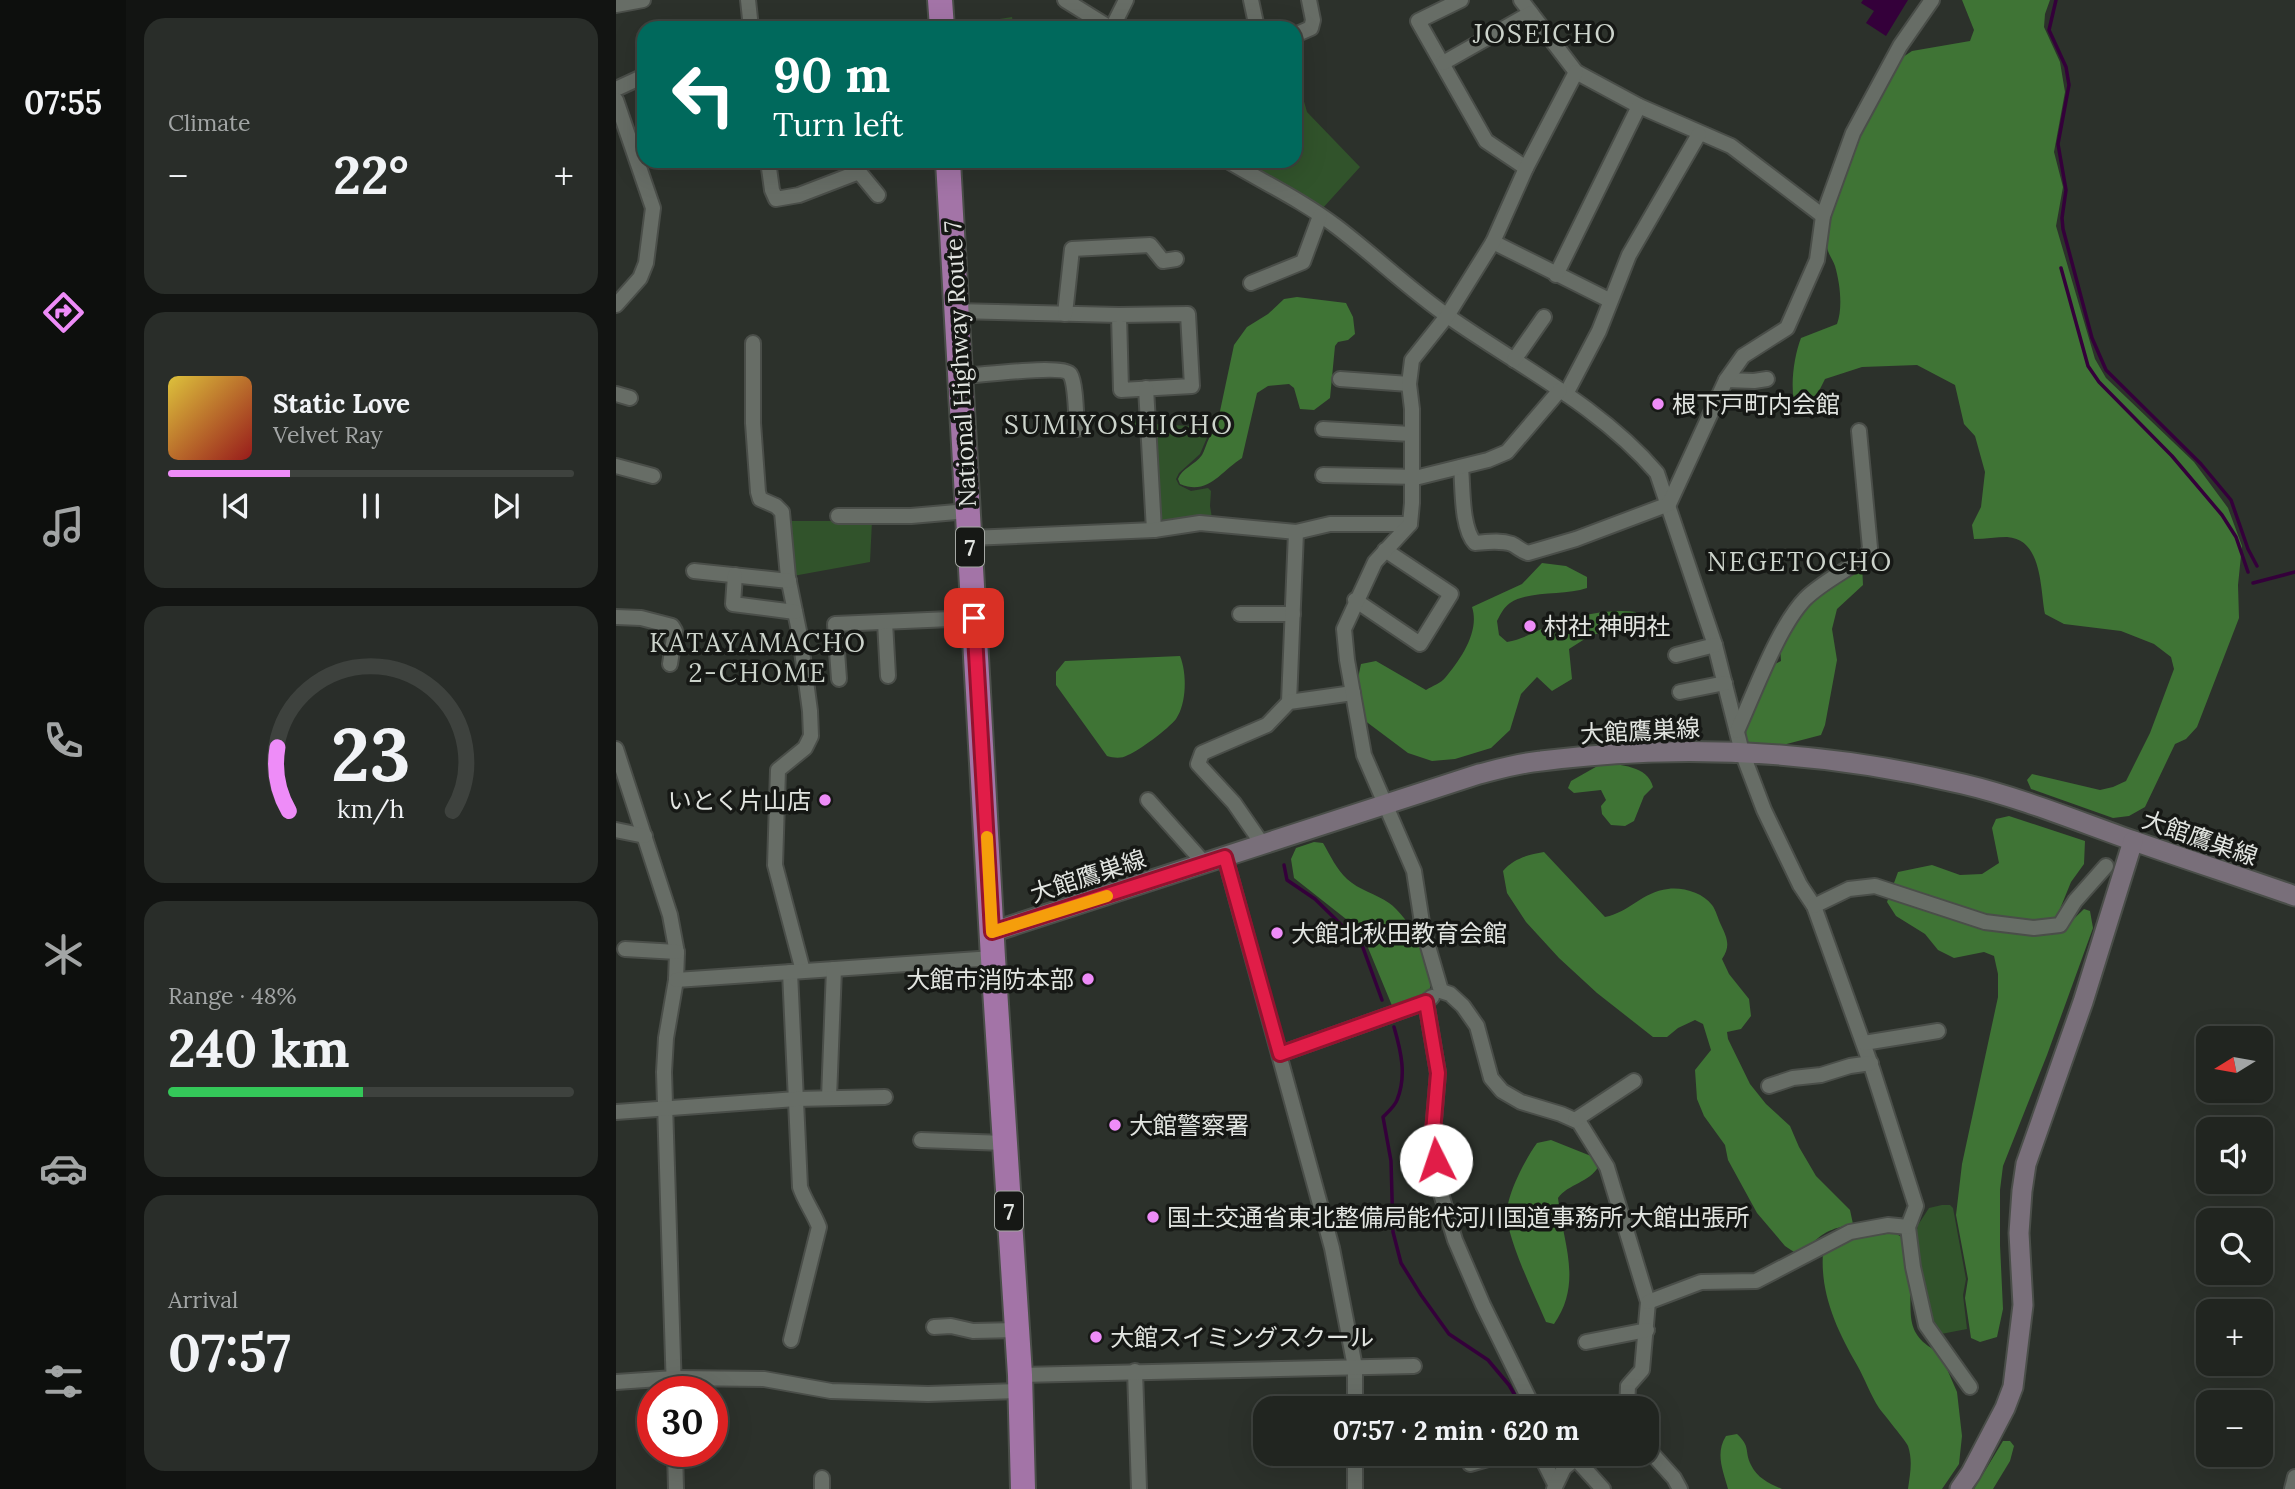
<!DOCTYPE html>
<meta charset="utf-8">
<style>
:root{--surface:#212520;--page:#292d29;--text:#f1f3f6;--muted:#a2a5a5;--line:#3e423e;--accent:#ee8cf8}
body{margin:0;font-family:Lora,"Noto Sans JP",serif;background:var(--page);color:var(--text);height:100vh;display:flex;flex-direction:column;font-size:26px;white-space:nowrap}
*{box-sizing:border-box;margin:0}
p{font-size:23px;color:var(--muted)}
.icon{flex:none;width:38px;height:38px;fill:none;stroke:currentColor;stroke-width:2;stroke-linecap:round;stroke-linejoin:round}
.map{position:relative;flex:1;overflow:hidden}
.sheet{display:flex;flex-direction:column;gap:18px;padding:18px;background:#121412;width:490px}
.sheet>*{flex:none}
.top-card{position:absolute;left:21px;top:21px;width:665px;height:147px;border-radius:21px;box-shadow:0 7px 28px #0002,0 0 0 2px var(--line);background:#00695c;color:#fff;overflow:hidden}
.needle{width:46px;rotate:259deg}
.tools{position:absolute;left:1580px;top:1026px;display:grid;gap:14px}
.tools a{display:grid;place-items:center;width:77px;height:77px;border-radius:14px;background:var(--surface);box-shadow:0 7px 28px #0002,0 0 0 2px var(--line);font-size:35px}
.speed{position:absolute;left:21px;top:1376px;display:flex;gap:14px;font-size:35px;font-weight:700;text-align:center}
.speed>*{display:grid;place-content:center;width:91px;height:91px;border-radius:50%;background:var(--surface);box-shadow:0 7px 28px #0002,0 0 0 2px var(--line);line-height:1}
.speed .limit{border:10px solid #d22;background:#fff;color:#111}
.pin{position:absolute;display:grid;place-items:center;width:60px;height:60px;color:#fff;margin:-30px;border-radius:14px;box-shadow:0 4px 10px #0006}
.me{position:absolute;width:77px;margin:-38px;rotate:356deg;stroke-linejoin:round;filter:drop-shadow(0 0 5px #0008)}
.turn{display:flex;align-items:center;gap:24px;height:147px;padding:0 21px;font-size:32px}
.turn .icon{width:91px;height:91px;stroke-width:2.5}
.turn b{display:block;font-size:49px;line-height:60px}
.big{font-size:52px;font-weight:800;line-height:1.1}
.sheet .card{flex:1;display:flex;flex-direction:column;justify-content:center;gap:10px;min-width:0;padding:0 24px;border-radius:21px;background:var(--page)}
.sheet .dial{align-items:center;gap:0}
.dial svg{height:182px;overflow:visible;fill:none;stroke:var(--line);stroke-width:7;stroke-linecap:round;text-anchor:middle}
.dial text{fill:var(--text);stroke:none}
.song{display:flex;align-items:center;gap:21px}
.cover{width:84px;height:84px;border-radius:10px;background:linear-gradient(135deg,hsl(50 70% 55%),hsl(0 70% 35%))}
.played{height:7px;border-radius:4px;background:linear-gradient(90deg,var(--accent) 30%,var(--line) 30%)}
.keys{display:flex;justify-content:space-around;direction:ltr}
.heat{display:flex;justify-content:space-between;align-items:center;font-size:38px;direction:ltr}
.charge{height:10px;border-radius:5px;background:linear-gradient(90deg,#34c759 48%,var(--line) 0)}
.trip{position:absolute;left:637px;top:1396px;width:406px;height:70px;border-radius:21px;background:var(--surface);box-shadow:0 7px 28px #0002,0 0 0 2px var(--line);font-weight:800;line-height:70px;text-align:center}
main{display:flex;flex:1;min-height:0}
.dock{display:flex;flex-direction:column;width:126px;justify-content:space-around;align-items:center;background:#0d0f0d;color:var(--muted)}
.dock .icon{width:49px;height:49px}
.dock .selected{color:var(--accent)}
.dock b{font-size:32px;color:var(--text)}
.map>svg:first-child{display:block}
.green{fill:#31532b}
.forest{fill:#3f7435}
.water{fill:#34003a}
.lines{fill:none;stroke-linecap:round;stroke-linejoin:round}
.stream{stroke:#34003a;stroke-width:3.5}
.street-casing{stroke:#4a4e49;stroke-width:18}
.secondary-casing{stroke:#4a4e49;stroke-width:23}
.highway-casing{stroke:#4a4e49;stroke-width:28}
.street{stroke:#676d66;stroke-width:14}
.secondary{stroke:#796f7a;stroke-width:19}
.highway{stroke:#a374a7;stroke-width:24}
.route-casing{stroke:#92132f;stroke-width:18}
.route{stroke:#e11d48;stroke-width:12}
.slow{stroke:#f59e0b;stroke-width:12}
.poi-dot{fill:#ee8cf8;stroke:#161815;stroke-width:2.5}
.labels{text-anchor:middle;dominant-baseline:central;stroke-width:7;stroke-linejoin:round;paint-order:stroke}
.shield{fill:#161815;stroke:#a5a8a4;stroke-width:2}
.shield-label{font-size:23px;font-weight:bold;fill:#e2e5e1}
.street-label{font-size:24px;fill:#e2e5e1;stroke:#161815}
.poi-label{font-size:24px;fill:#e2e5e1;stroke:#161815;text-anchor:start}
.neighbourhood-label{font-size:26px;letter-spacing:2px;fill:#ccd3cb;stroke:#161815}
</style>
<main>
<nav class="dock">
<b>07:55</b>
<svg class="icon selected" aria-label="directions" viewBox="0 0 24 24"><path d="M12 3l9 9-9 9-9-9zM9 14v-3h6M13 9l2 2-2 2"/></svg>
<svg class="icon" aria-label="music" viewBox="0 0 24 24"><path d="M9 18V5l10-2v13"/><circle cx="6" cy="18" r="3"/><circle cx="16" cy="16" r="3"/></svg>
<svg class="icon" aria-label="phone" viewBox="0 0 24 24"><path d="M5 4h4l2 5-3 2q2 4 5 5l2-3 5 2v4C11 20 4 13 5 4z"/></svg>
<svg class="icon" aria-label="climate" viewBox="0 0 24 24"><path d="M12 3v18M4 7l16 10M4 17L20 7"/></svg>
<svg class="icon" aria-label="car" viewBox="0 0 24 24"><path d="M5 17H2v-5l4-1 3-4h7l3 4 3 1v5h-3M9 17h6M6 11h13"/><circle cx="7" cy="17" r="2"/><circle cx="17" cy="17" r="2"/></svg>
<svg class="icon" aria-label="filters" viewBox="0 0 24 24"><path d="M4 7h16M4 17h16"/><circle cx="9" cy="7" r="2"/><circle cx="15" cy="17" r="2"/></svg>
</nav>
<section class="sheet">
<div class="card"><p>Climate</p>
<div class="heat"><a>−</a><b class="big">22°</b><a>+</a></div>
</div>
<div class="card">
<div class="song"><i class="cover"></i><div><b>Static Love</b><p>Velvet Ray</p></div></div>
<div class="played"></div>
<div class="keys"><svg class="icon" aria-label="previous" viewBox="0 0 24 24"><path d="M18 5L8 12l10 7zM5 5v14"/></svg><svg class="icon" aria-label="pause" viewBox="0 0 24 24"><path d="M8 5v14M16 5v14"/></svg><svg class="icon" aria-label="next" viewBox="0 0 24 24"><path d="M6 5l10 7-10 7zM19 5v14"/></svg></div>
</div>
<div class="card dial"><svg viewBox="0 0 100 80">
<path d="M14 69A42 42 0 1 1 86 69"/>
<path d="M14 69A42 42 0 0 1 9 41" stroke="#ee8cf8"/>
<text x="50" y="56" font-size="32" font-weight="700">23</text>
<text x="50" y="72" font-size="11">km/h</text>
</svg></div>
<div class="card"><p>Range · 48%</p><b class="big">240 km</b><div class="charge"></div></div>
<div class="card"><p>Arrival</p><b class="big">07:57</b></div>
</section>
<div class="map">
<svg width="1679" height="1489" viewBox="0 0 1679 1489">
<rect width="100%" height="100%" fill="#2c312b"/>
<!-- green -->
<g class="green">
<path d="M396,17l2,11h-58v-2z"/>
<path d="M687,98l4,14 53,55 -38,42 -68,-41 -4,-6 45,-1v-62z"/>
<path d="M490,418h37l2,22 -34,-16z"/>
<path d="M538,424l54,3 1,6 -9,21 -21,19 -3,6 3,6 12,6 17,-3 3,3 -1,15 2,12 -45,6 -6,-6v-7h-3z"/>
<path d="M175,521h81l-2,41 -77,14z"/>
<path d="M1326,1205h8l3,3 13,71 -3,16 4,34 -26,5 -14,-26 -12,-71 3,-12 11,-17z"/>
</g>
<!-- forest -->
<g class="forest">
<path d="M1346,0h88l-5,14 -1,13 16,35 5,30 -11,60 9,35 -7,39 39,133 11,19 88,84 34,46 14,38 -4,39 1,33 -42,109 -11,12 -11,5 -30,63 -16,9 -16,2 -82,-29 -4,-9 5,-6 68,16 13,-3 13,-6 24,-48 24,-64 -3,-12 -17,-13 -33,-13 -57,-7 -19,-10c-5,-24 -2,-75 -38,-77 -10,0 -22,2 -33,2l-2,-14 9,-18 4,-35 -10,-36 -11,-12 -9,-39 -38,-20 -55,2 -37,12 -17,34 -11,1c-8,-22 -4,-55 4,-76l36,-14c6,-16 3,-41 -2,-58 -2,-6 -7,-12 -8,-19 -1,-60 45,-137 73,-188l12,-8 58,-10 4,-11z"/>
<path d="M681,297l49,6 7,14 2,17 -7,6 -10,2 -3,4 -5,52 -16,12 -14,-1 -6,-21 -5,-4 -21,2 -11,7 -15,65c-22,14 -34,38 -62,26l-2,-5c4,-11 17,-14 24,-24 5,-9 5,-18 14,-25l18,-85 13,-18 21,-13 16,-15z"/>
<path d="M926,563l24,3 21,11v11c-22,8 -57,2 -77,15 -6,4 -10,12 -13,18l2,14 8,7c21,-4 37,-16 57,-22 23,-6 49,-11 72,-8l2,9 -15,8 -32,6 -22,14 3,30 -20,12 -15,-14 -16,17 -11,36 -19,18 -36,11 -23,2 -24,-8 -44,-33 -6,-42 3,-14 15,-3 50,29c6,-4 15,-7 19,-12 16,-19 35,-47 27,-71l50,-23z"/>
<path d="M1246,564l1,21 -26,24 -5,20 5,31 -12,65 -4,10 -54,14 -16,-1 -6,-12v-10l28,-61 8,-4 -1,-14 18,-36z"/>
<path d="M564,656c7,17 7,47 -4,63 -8,10 -36,31 -48,36 -7,4 -14,3 -21,1l-51,-71v-13l9,-11z"/>
<path d="M985,764c19,0 47,2 52,23l-9,9 -10,25 -9,5 -14,-1 -9,-11 -1,-8 5,-6 -5,-10 -27,3 -6,-5 3,-7z"/>
<path d="M1393,816l76,25 -1,23 -13,18 -18,44 5,8 26,-25 6,2 3,17 -46,127 -44,111 -3,24v55l3,64 -6,28 -17,5 -9,-4 -6,-40 3,-19 -12,-64 6,-51 36,-167v-23l-4,-18 -10,-4 -30,6 -16,-8 -13,-16 -29,-18 -9,-14 11,-30 34,-7 28,10 22,-1 17,-11 -7,-35 4,-9z"/>
<path d="M698,842l9,1c7,12 14,27 24,36 12,11 29,15 42,24 19,13 48,62 41,85 -5,13 -26,16 -37,20l-29,-70 -18,-19 -52,-41 -3,-19 5,-11z"/>
<path d="M928,852l61,65c25,-5 37,-25 63,-28 15,-2 35,4 44,16 4,5 6,14 9,20 6,13 10,21 1,34l7,15 20,25 2,17 -10,13 -14,3 1,7 22,45 16,20 24,22 9,21 17,29 34,34 3,14c-23,5 -31,8 -46,25l-13,3 -9,-6 -28,-33 -29,-53 -3,-15 -21,-29 -7,-17 -2,-29 16,-20 -8,-26 -8,-4 -17,8 -11,9h-14l-56,-44 -38,-35 -33,-36 -19,-29 -4,-22c11,-13 25,-16 41,-19z"/>
<path d="M935,1140l40,16 7,11c-8,15 -30,17 -40,31 5,46 25,84 -4,126l-8,-2c-10,-24 -40,-85 -39,-109 0,-19 19,-55 30,-70z"/>
<path d="M1279,1233l8,5c2,13 5,26 6,39 5,36 -8,56 31,76l17,39 5,44 -3,28 -17,25h-34c2,-15 5,-28 0,-43 -2,-5 -23,-30 -29,-38 -9,-14 -14,-29 -22,-43 -20,-35 -37,-71 -34,-112l28,-15z"/>
<path d="M1121,1434c14,13 7,16 14,31 6,13 19,19 31,24h-54c-5,-18 -13,-36 -2,-53z"/>
<path d="M1387,1441h7l4,5 -4,15 -17,28h-19z"/>
</g>
<!-- water -->
<path class="water" d="M1247,0h45l-22,36 -20,-13 8,-12 -13,-8z"/>
<g class="lines">
<!-- stream -->
<g class="stream">
<path d="M1440,0l-7,30 17,37 3,18 -11,59 8,46 -4,28 1,11 29,109 14,32 95,94 30,36 17,49 9,17"/>
<path d="M1445,268l27,98 11,16 73,74 50,59 14,22 12,35"/>
<path d="M1637,583l42,-11"/>
<path d="M668,865l3,15 28,19 47,46 20,55"/>
<path d="M778,1027c7,24 13,49 3,73 -2,6 -9,12 -14,17l8,44 2,71 8,31 20,32 28,39 39,26 21,25 14,24"/>
</g>
<!-- street casing -->
<g class="street-casing">
<g id="street">
<path d="M132,0l3,28"/>
<path d="M449,0l45,28"/>
<path d="M635,0l6,28"/>
<path d="M845,0l-43,21 68,120 40,27"/>
<path d="M905,0l55,72 63,34 92,40 92,70"/>
<path d="M0,5l27,-5"/>
<path d="M496,28l14,-28"/>
<path d="M679,35l16,-7 2,-8 -4,-20"/>
<path d="M827,63l88,-50"/>
<path d="M0,89l28,-13"/>
<path d="M0,100l37,108 -7,55 -6,15 -24,27"/>
<path d="M152,161l4,29 4,9 23,-4 60,-23 19,23"/>
<path d="M612,161c37,22 75,40 109,66 38,29 73,63 112,90 70,49 152,90 208,156l58,172 27,107 22,58 36,75 14,21 58,162 44,138 -8,21 5,40 13,58 44,62"/>
<path d="M877,242l116,58"/>
<path d="M940,275l83,-169"/>
<path d="M635,283l52,-21 17,-46"/>
<path d="M339,311l164,4 69,-1 4,72 -71,4 -2,-75"/>
<path d="M449,314l7,-65 78,-4 13,16 13,-2"/>
<path d="M137,343v80l5,69 2,7 16,7 6,6 6,65 12,59 10,75 1,25 -6,12 -27,22 -3,95 28,106"/>
<path d="M898,360l30,-43"/>
<path d="M344,376c16,0 101,-12 110,-2 6,9 6,43 7,55"/>
<path d="M724,379l69,5"/>
<path d="M1110,380l28,1 13,-2"/>
<path d="M530,388l8,142"/>
<path d="M0,394l14,4"/>
<path d="M950,394l33,-63 30,-76 70,-121"/>
<path d="M707,429l88,5"/>
<path d="M0,466l37,10"/>
<path d="M845,467c2,20 0,61 14,76 13,-1 25,-3 37,1 6,3 9,7 16,9l48,-14 93,-35 57,-124 17,-24 44,-28 30,-68 6,-44 30,-83 47,-87 32,-46"/>
<path d="M707,475l96,2 69,-17 19,-8 53,-62"/>
<path d="M222,516h73l57,-5"/>
<path d="M354,538l184,-8 46,-7 96,9 34,-8h80"/>
<path d="M78,571l95,10"/>
<path d="M119,575l-2,29 62,8"/>
<path d="M739,600l65,44 31,-50 -66,-44"/>
<path d="M624,614h53"/>
<path d="M0,617l25,1 31,8 3,5 -5,33"/>
<path d="M269,622l3,54"/>
<path d="M1060,655l39,-10"/>
<path d="M223,679l-4,-55 139,-6"/>
<path d="M1064,692l45,-9"/>
<path d="M673,702l7,-170"/>
<path d="M1121,731c17,-37 41,-104 68,-132 17,-17 43,-29 62,-44l3,-7 -11,-117"/>
<path d="M0,749l54,166 7,38 -1,27 -10,58 -2,34 10,319"/>
<path d="M532,800l57,64"/>
<path d="M0,830l29,6"/>
<path d="M647,845l-29,-42 -36,-39 4,-11 65,-28 22,-23 64,-9"/>
<path d="M609,857l107,391 23,119v42"/>
<path d="M1198,906l35,-17 26,-3 110,36 49,6 26,-3 15,-24 31,-35"/>
<path d="M9,949l52,3"/>
<path d="M174,972l10,215c5,15 14,26 19,40l-28,113"/>
<path d="M60,980l317,-22"/>
<path d="M825,991l-18,-62 -9,-58 -50,-116 -17,-95 -3,-31 31,-67 35,-38 2,-21v-94l-3,-25 3,-24 35,-44 46,-74 33,-74 50,-96"/>
<path d="M825,991l9,3 13,12 14,20 14,52 11,13 19,11 40,12 18,8 28,45 41,135 -6,68 -14,16 -1,23"/>
<path d="M810,1002l12,71 -5,59 6,55 16,53 28,65 51,104"/>
<path d="M1248,1043l74,-12"/>
<path d="M664,1054l146,-52 6,-5"/>
<path d="M1153,1086l24,-8 28,-3 29,-9 21,-3"/>
<path d="M213,1098l5,-129"/>
<path d="M0,1112l180,-13 89,-2"/>
<path d="M959,1120l59,-39"/>
<path d="M305,1140l84,3"/>
<path d="M1032,1302l53,-20 55,-1 94,-49 38,-7 20,2"/>
<path d="M318,1327l17,-1 22,5 44,-1"/>
<path d="M970,1342l61,-12"/>
<path d="M519,1371l4,118"/>
<path d="M404,1375l394,-9"/>
<path d="M0,1382l58,-4 90,1 67,12 97,3 93,-3"/>
<path d="M1031,1448l27,30 6,11"/>
<path d="M59,1451l1,38"/>
<path d="M739,1454v35"/>
<path d="M924,1454l15,30"/>
<path d="M941,1454l7,14"/>
<path d="M959,1458l28,31"/>
<path d="M854,1464l35,-10"/>
<path d="M206,1478v11"/>
<path d="M938,1489l10,-21 17,-14"/>
<path d="M1676,1489l3,-12"/>
</g>
</g>
<!-- secondary casing -->
<g class="secondary-casing">
<g id="secondary">
<path d="M376,932l487,-158c20,-5 41,-11 62,-13 141,-18 284,-10 422,23 59,14 114,37 171,57 54,19 107,36 161,55"/>
<path d="M1344,1489l11,-16 34,-65 8,-21 10,-82 -4,-72 3,-42 4,-27 57,-162 50,-161"/>
</g>
</g>
<!-- highway casing -->
<g class="highway-casing">
<g id="highway">
<path d="M324,0l2,28"/>
<path d="M332,161l45,797 27,417 3,114"/>
</g>
</g>
<!-- street -->
<use href="#street" class="street"/>
<!-- secondary -->
<use href="#secondary" class="secondary"/>
<!-- highway -->
<use href="#highway" class="highway"/>
</g>
<g class="lines">
<!-- route casing -->
<g class="route-casing">
<path id="route" d="M358,618l18,314 233,-75 55,197 146,-52 12,71 -5,59 3,28"/>
</g>
<!-- route -->
<use href="#route" class="route"/>
<!-- slow -->
<path class="slow" d="M371,837l5,95 115,-36"/>
</g>
<!-- markers -->
<g class="poi-dot">
<circle cx="1042" cy="404" r="7"/>
<circle cx="914" cy="626" r="7"/>
<circle cx="209" cy="800" r="7"/>
<circle cx="661" cy="933" r="7"/>
<circle cx="472" cy="979" r="7"/>
<circle cx="499" cy="1125" r="7"/>
<circle cx="537" cy="1217" r="7"/>
<circle cx="480" cy="1337" r="7"/>
</g>
<g class="labels">
<!-- shield labels -->
<g class="shield">
<rect x="340" y="527.5" width="28" height="39" rx="5"/>
<rect x="379" y="1191.5" width="28" height="39" rx="5"/>
</g>
<g class="shield-label">
<text x="354" y="547">7</text>
<text x="393" y="1211">7</text>
</g>
<!-- street labels -->
<g class="street-label">
<text transform="translate(344 364) rotate(-93)">National Highway Route 7</text>
<text transform="translate(1024 731) rotate(-3)">大館鷹巣線</text>
<text transform="translate(1584 838) rotate(19)">大館鷹巣線</text>
<text transform="translate(472 876) rotate(-18)">大館鷹巣線</text>
</g>
<!-- poi labels -->
<g class="poi-label">
<text x="1056" y="404">根下戸町内会館</text>
<text x="928" y="626">村社 神明社</text>
<text x="195" y="800" text-anchor="end">いとく片山店</text>
<text x="675" y="933">大館北秋田教育会館</text>
<text x="458" y="979" text-anchor="end">大館市消防本部</text>
<text x="513" y="1125">大館警察署</text>
<text x="551" y="1217">国土交通省東北整備局能代河川国道事務所 大館出張所</text>
<text x="494" y="1337">大館スイミングスクール</text>
</g>
<!-- neighbourhood labels -->
<g class="neighbourhood-label">
<text x="929" y="33">JOSEICHO</text>
<text x="503" y="424">SUMIYOSHICHO</text>
<text x="1184" y="561">NEGETOCHO</text>
<text x="142" y="642">KATAYAMACHO<tspan x="142" dy="30">2-CHOME</tspan></text>
</g>
</g>
</svg>
<div class="tools">
<a><svg class="needle" viewBox="-14 -14 28 28"><path d="M0-13l5 13h-10z" fill="#e53935"/><path d="M0 13l5-13h-10z" fill="#a2a5a5"/></svg></a>
<a><svg class="icon" aria-label="sound" viewBox="0 0 24 24"><path d="M4 9h4l5-4v14l-5-4H4zM17 9q2 3 0 6"/></svg></a>
<a><svg class="icon" aria-label="search" viewBox="0 0 24 24"><circle cx="10" cy="10" r="6"/><path d="M15 15l6 6"/></svg></a>
<a>+</a>
<a>−</a>
</div>
<div class="speed"><div class="limit">30</div></div>
<div class="pin" style="left:358px;top:618px;background:#d93025"><svg class="icon" aria-label="arrive" viewBox="0 0 24 24"><path d="M6 21V4h12l-3 4 3 4H6"/></svg></div>
<svg class="me" style="left:820px;top:1160px" viewBox="-20 -20 40 40"><circle r="19" fill="#fff"/><path d="M0-13L10 11 0 6-10 11z" fill="#e11d48"/></svg>
<div class="trip">07:57 · 2 min · 620 m</div>
<div class="top-card">
<div class="turn"><svg class="icon" aria-label="left" viewBox="0 0 24 24"><path d="M17 20v-9H6M10 6l-5 5 5 5"/></svg><div><b>90 m</b>Turn left</div></div>
</div>
</div>
</main>
